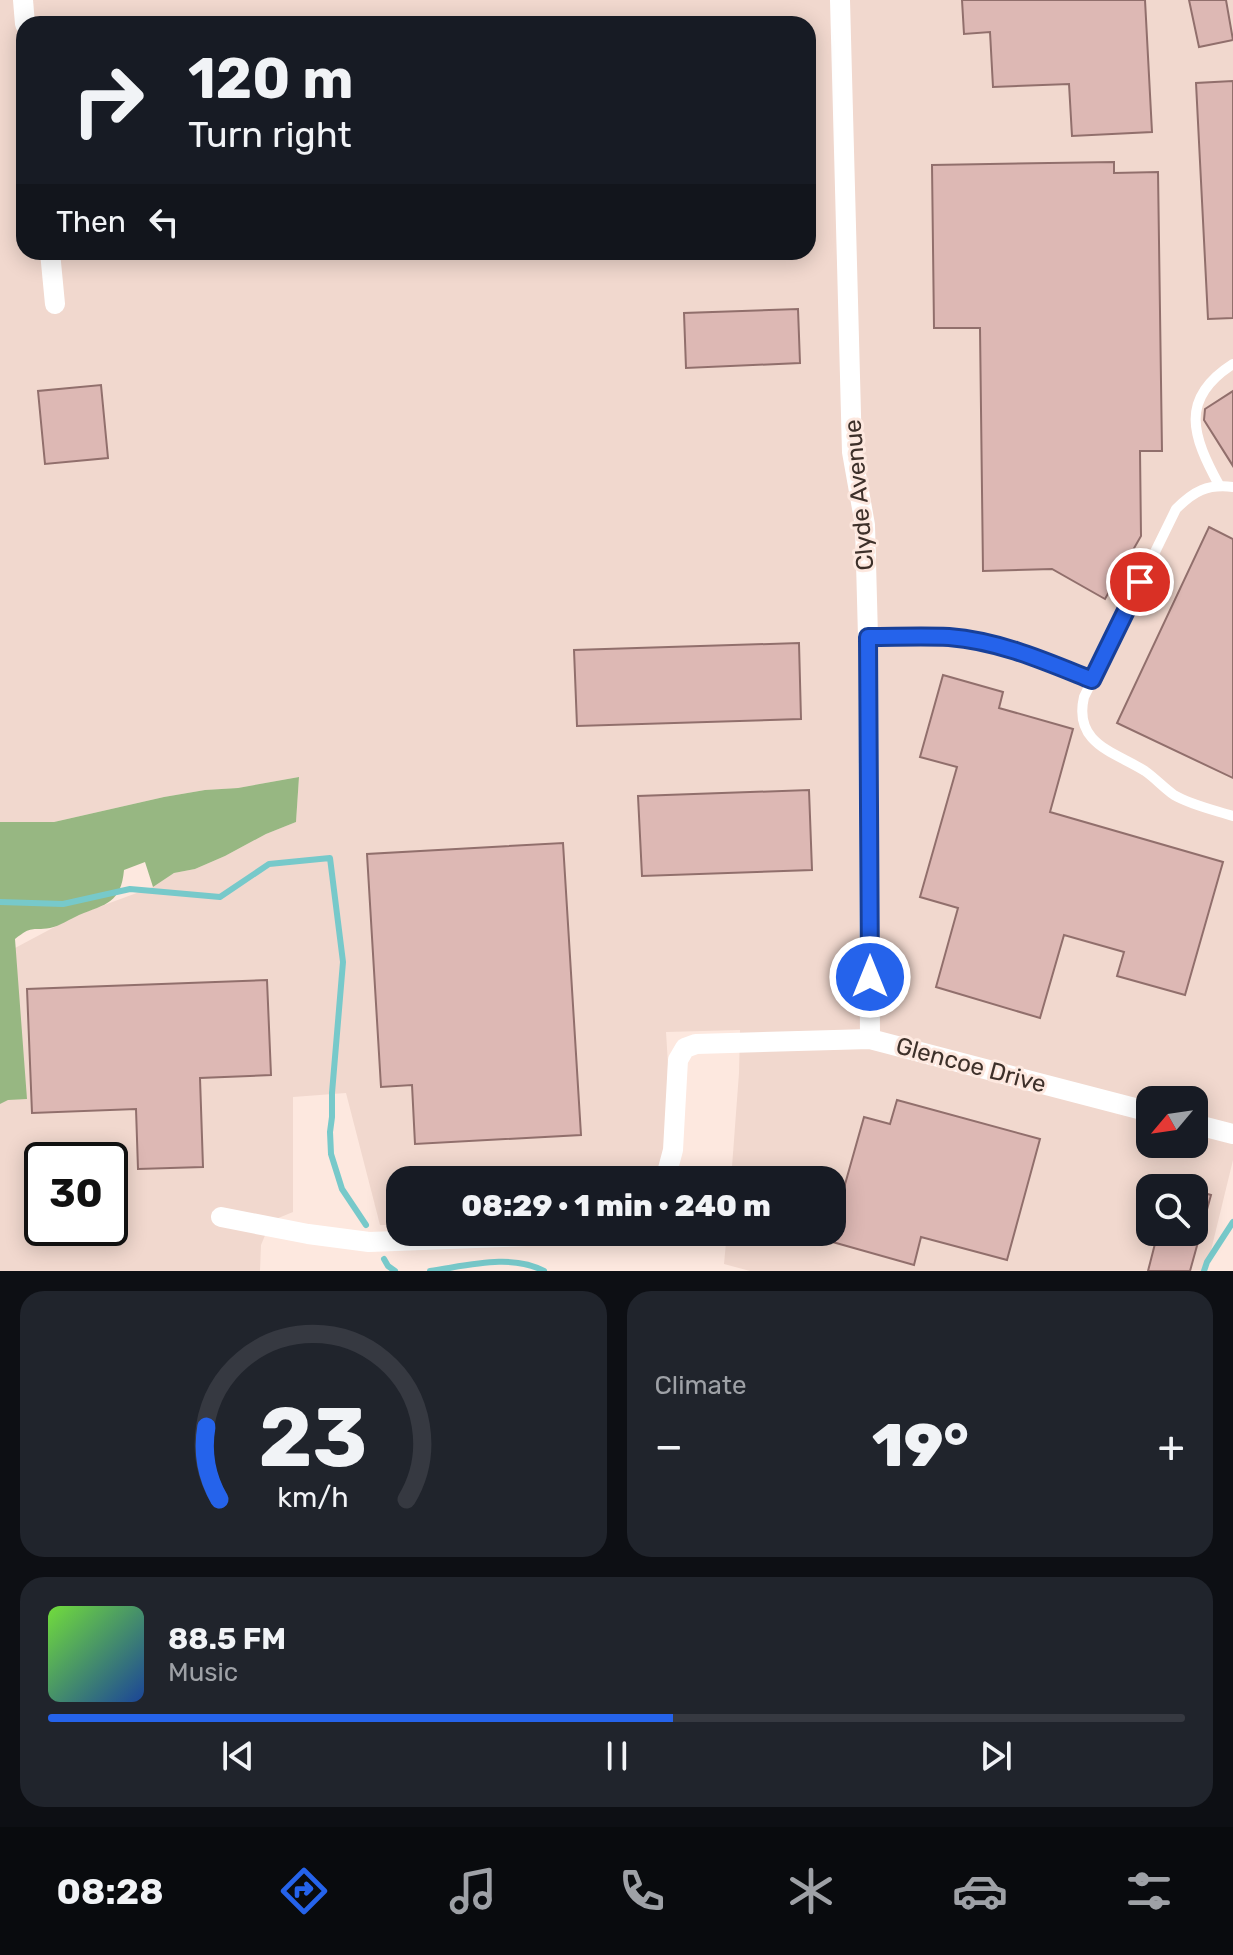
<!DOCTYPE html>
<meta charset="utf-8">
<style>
:root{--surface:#171b24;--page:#20242c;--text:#f1f3f6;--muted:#9ea1a6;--line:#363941;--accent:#2563eb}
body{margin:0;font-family:Rubik,sans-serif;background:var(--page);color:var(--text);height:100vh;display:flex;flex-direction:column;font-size:30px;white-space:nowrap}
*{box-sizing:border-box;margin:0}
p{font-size:26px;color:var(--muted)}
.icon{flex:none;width:44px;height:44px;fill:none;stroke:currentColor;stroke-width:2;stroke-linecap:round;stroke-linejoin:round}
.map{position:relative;height:1271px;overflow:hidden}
.sheet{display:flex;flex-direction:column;gap:20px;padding:20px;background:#0d0f14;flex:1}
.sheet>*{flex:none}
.top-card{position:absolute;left:16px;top:16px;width:800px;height:244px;border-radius:24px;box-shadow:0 4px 20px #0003;background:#171b24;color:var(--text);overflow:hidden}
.needle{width:52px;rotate:241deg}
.buttons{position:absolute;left:1136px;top:1086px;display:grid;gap:16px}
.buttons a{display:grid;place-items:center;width:72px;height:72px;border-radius:16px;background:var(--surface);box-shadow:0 4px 20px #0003;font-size:40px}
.speed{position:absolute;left:24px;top:1142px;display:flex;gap:16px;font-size:40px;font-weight:700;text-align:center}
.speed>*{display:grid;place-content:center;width:104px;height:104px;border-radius:50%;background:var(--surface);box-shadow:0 4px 20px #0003;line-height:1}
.speed .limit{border:4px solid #111;border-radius:12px;background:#fff;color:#111}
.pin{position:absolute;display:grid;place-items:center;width:68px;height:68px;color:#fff;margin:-34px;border:4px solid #fff;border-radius:50%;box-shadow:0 2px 8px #0007}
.me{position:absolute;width:88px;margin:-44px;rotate:0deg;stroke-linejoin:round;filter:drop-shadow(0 0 6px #0008)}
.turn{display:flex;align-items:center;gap:28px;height:168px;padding:0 40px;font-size:36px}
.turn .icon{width:104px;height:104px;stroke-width:2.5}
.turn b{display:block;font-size:56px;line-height:68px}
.then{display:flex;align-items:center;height:76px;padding:0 40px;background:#0003;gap:16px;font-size:30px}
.big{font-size:60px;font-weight:800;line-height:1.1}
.sheet .widget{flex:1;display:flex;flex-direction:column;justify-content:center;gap:12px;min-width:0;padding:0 28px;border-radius:24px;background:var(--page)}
.sheet .dial{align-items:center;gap:0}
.dial svg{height:208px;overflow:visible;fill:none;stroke:var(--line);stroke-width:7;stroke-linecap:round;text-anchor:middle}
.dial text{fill:var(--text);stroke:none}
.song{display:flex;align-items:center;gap:24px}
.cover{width:96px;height:96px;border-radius:12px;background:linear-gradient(135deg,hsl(100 70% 55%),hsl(220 70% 35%))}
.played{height:8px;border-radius:4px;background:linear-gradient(90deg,var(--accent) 55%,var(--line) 55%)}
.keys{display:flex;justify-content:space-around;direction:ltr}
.heat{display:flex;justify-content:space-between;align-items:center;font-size:44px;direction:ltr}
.sheet .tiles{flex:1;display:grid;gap:20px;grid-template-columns:1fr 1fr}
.widget:last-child{grid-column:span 2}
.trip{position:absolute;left:386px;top:1166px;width:460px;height:80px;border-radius:24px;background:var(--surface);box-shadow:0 4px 20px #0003;font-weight:800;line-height:80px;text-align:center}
.tab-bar{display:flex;height:128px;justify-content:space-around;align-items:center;background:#090b0e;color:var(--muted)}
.tab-bar .icon{width:56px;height:56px}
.tab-bar .selected{color:var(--accent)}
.tab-bar b{font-size:36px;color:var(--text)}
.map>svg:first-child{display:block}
.built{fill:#f1d8ce;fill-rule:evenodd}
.forest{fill:#97b782}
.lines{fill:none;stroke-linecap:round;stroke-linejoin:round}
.stream{stroke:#77c9ca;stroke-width:6}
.building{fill:#ddb8b4;stroke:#916f6c;stroke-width:2}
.lane{stroke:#fff;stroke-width:10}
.street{stroke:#fff;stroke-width:20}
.route-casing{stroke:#184099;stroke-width:20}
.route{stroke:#2563eb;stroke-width:14}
.labels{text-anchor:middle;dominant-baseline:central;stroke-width:6;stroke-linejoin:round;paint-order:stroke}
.street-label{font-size:24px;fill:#3d302a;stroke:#fde8df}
</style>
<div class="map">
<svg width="1233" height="1271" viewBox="0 0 1233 1271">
<rect width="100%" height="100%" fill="#fde8df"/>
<!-- built -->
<path class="built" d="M0,0h1233v1160l-27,111h-456l-26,-7 3,-32h105v-52h-101l8,-107 1,-43 -74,2 2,32 -4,111 -5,5h-259v45h-20l-34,-132 -53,4v115l-22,9 -10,24 -1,26h-260v-315l77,-41 76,-28 21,-14 21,-4 30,-13 41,-22 30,-12 3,-45 -61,11 -33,2 -41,7 -110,25h-54zM24,24h784v228h-784zM1150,1100h44v44h-44zM42,1160h68v68h-68zM1150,1188h44v44h-44z"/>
<!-- forest -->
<path class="forest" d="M299,777l-3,45 -30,12 -41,22 -30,13 -21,4 -21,14 -8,-25 -21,8c-3,33 -18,34 -45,45 -9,4 -19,11 -29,13 -20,3 -17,-3 -35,11l12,160 -19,1 -8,4v-282h54l110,-25 41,-7 33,-2z"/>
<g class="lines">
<!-- stream -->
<g class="stream">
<path d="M0,902l63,2 67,-15 90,8 49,-33 61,-6 13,104 -11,131v24l-2,15 1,22 11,35 24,36"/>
<path d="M384,1259l4,7 7,5"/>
<path d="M430,1271c36,-5 81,-18 114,0"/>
<path d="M1204,1271l3,-9 26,-40"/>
</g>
</g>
<!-- building -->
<g class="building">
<path d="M962,0h183l7,132 -80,4 -3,-52 -76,3 -3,-55 -26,2z"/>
<path d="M1189,0h37l7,40 -34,7z"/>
<path d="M1233,81v237l-25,1 -12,-236z"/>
<path d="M1114,162v11l44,-1 4,279h-22l1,85 -36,63 -53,-30 -69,2 -3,-243h-46l-2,-163z"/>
<path d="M798,309l2,54 -114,5 -2,-55z"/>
<path d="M101,385l7,73 -63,6 -7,-73z"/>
<path d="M1233,391v75l-29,-46 1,-11z"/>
<path d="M1209,527l24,12v239l-116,-55z"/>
<path d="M799,643l2,76 -224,7 -3,-76z"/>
<path d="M943,675l60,17 -4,16 74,21 -23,83 173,50 -38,133 -68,-19 7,-24 -60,-17 -24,83 -104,-31 22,-79 -38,-11 37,-130 -37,-10z"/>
<path d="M809,790l3,80 -170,6 -4,-80z"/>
<path d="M563,843l18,292 -166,9 -3,-59 -31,2 -14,-233z"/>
<path d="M267,980l4,95 -71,3 3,89 -65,2 -2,-60 -104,4 -5,-124z"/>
<path d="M897,1100l143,39 -33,121 -86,-23 -7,28 -85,-24 35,-124 26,7z"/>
<path d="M1194,1190l17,5 -21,76h-42l10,-39h36z"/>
</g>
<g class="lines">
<!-- lane -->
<g class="lane">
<path d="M1219,485c-26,-48 -41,-86 14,-121"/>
<path d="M1233,487c-26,-3 -39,4 -57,22l-92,188c-11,47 31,55 61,74 10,7 19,17 29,24 17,10 40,15 59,21"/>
<path d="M868,637c27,0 54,-1 81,0 51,4 97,25 143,43"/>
</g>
<!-- street -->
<g class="street">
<path d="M23,0l2,24"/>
<path d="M840,0l12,452 13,73 3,112 2,402"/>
<path d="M50,252l5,52"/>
<path d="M1194,1124l39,10"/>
<path d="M665,1180l8,-30 5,-90 7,-12 11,-4 174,-5 280,73"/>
<path d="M221,1217l87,17 61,8 211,-8 5,-2"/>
</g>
</g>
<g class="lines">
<!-- route casing -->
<g class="route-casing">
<path id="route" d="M870,977l-2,-340c27,0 54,-1 81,0 51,4 98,25 143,43l48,-98"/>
</g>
<!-- route -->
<use href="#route" class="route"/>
</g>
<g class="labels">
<!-- street labels -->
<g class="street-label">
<text transform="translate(859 495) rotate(-95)">Clyde Avenue</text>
<text transform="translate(971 1065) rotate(15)">Glencoe Drive</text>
</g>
</g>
</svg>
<div class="buttons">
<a><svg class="needle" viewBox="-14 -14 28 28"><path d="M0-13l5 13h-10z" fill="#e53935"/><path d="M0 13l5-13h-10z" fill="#9ea1a6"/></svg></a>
<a><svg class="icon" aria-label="search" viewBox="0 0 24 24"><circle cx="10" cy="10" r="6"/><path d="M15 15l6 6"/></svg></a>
</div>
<div class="speed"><div class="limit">30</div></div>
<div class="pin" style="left:1140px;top:582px;background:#d93025"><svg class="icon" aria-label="arrive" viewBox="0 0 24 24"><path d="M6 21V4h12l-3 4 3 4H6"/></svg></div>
<svg class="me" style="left:870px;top:977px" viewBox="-20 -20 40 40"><circle r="17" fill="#2563eb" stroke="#fff" stroke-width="3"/><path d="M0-11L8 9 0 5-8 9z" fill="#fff"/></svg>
<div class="trip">08:29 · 1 min · 240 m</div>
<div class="top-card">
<div class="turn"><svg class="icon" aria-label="right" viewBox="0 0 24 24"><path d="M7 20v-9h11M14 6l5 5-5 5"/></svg><div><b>120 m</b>Turn right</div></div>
<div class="then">Then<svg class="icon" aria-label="left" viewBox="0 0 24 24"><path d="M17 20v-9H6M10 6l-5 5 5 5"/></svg></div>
</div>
</div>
<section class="sheet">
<div class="tiles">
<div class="widget dial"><svg viewBox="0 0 100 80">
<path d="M14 69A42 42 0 1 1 86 69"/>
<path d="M14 69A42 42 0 0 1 9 41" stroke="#2563eb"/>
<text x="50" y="56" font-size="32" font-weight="700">23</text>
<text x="50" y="72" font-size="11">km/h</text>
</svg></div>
<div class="widget"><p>Climate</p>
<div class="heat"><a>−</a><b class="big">19°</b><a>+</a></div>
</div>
<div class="widget">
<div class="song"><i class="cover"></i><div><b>88.5 FM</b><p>Music</p></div></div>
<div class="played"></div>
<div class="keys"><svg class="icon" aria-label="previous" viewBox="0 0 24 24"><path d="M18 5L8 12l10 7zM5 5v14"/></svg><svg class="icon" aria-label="pause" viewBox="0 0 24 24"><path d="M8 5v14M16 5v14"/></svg><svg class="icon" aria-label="next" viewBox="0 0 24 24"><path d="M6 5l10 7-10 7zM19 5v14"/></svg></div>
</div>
</div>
</section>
<nav class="tab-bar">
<b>08:28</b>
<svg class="icon selected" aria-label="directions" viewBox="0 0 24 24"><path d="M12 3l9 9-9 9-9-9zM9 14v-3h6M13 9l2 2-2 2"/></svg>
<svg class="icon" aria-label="music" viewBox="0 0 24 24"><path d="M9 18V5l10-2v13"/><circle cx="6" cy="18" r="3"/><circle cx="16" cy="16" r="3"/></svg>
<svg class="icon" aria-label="phone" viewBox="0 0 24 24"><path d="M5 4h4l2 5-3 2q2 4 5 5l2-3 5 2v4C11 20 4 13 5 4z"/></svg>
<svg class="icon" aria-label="climate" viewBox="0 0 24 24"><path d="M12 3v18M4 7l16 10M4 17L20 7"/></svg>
<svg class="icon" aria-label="car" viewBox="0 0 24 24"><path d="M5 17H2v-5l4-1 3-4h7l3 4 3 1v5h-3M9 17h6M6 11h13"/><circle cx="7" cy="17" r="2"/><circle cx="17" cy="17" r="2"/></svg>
<svg class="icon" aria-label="filters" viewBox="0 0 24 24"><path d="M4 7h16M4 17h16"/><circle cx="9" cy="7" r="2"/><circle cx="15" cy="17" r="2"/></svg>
</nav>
